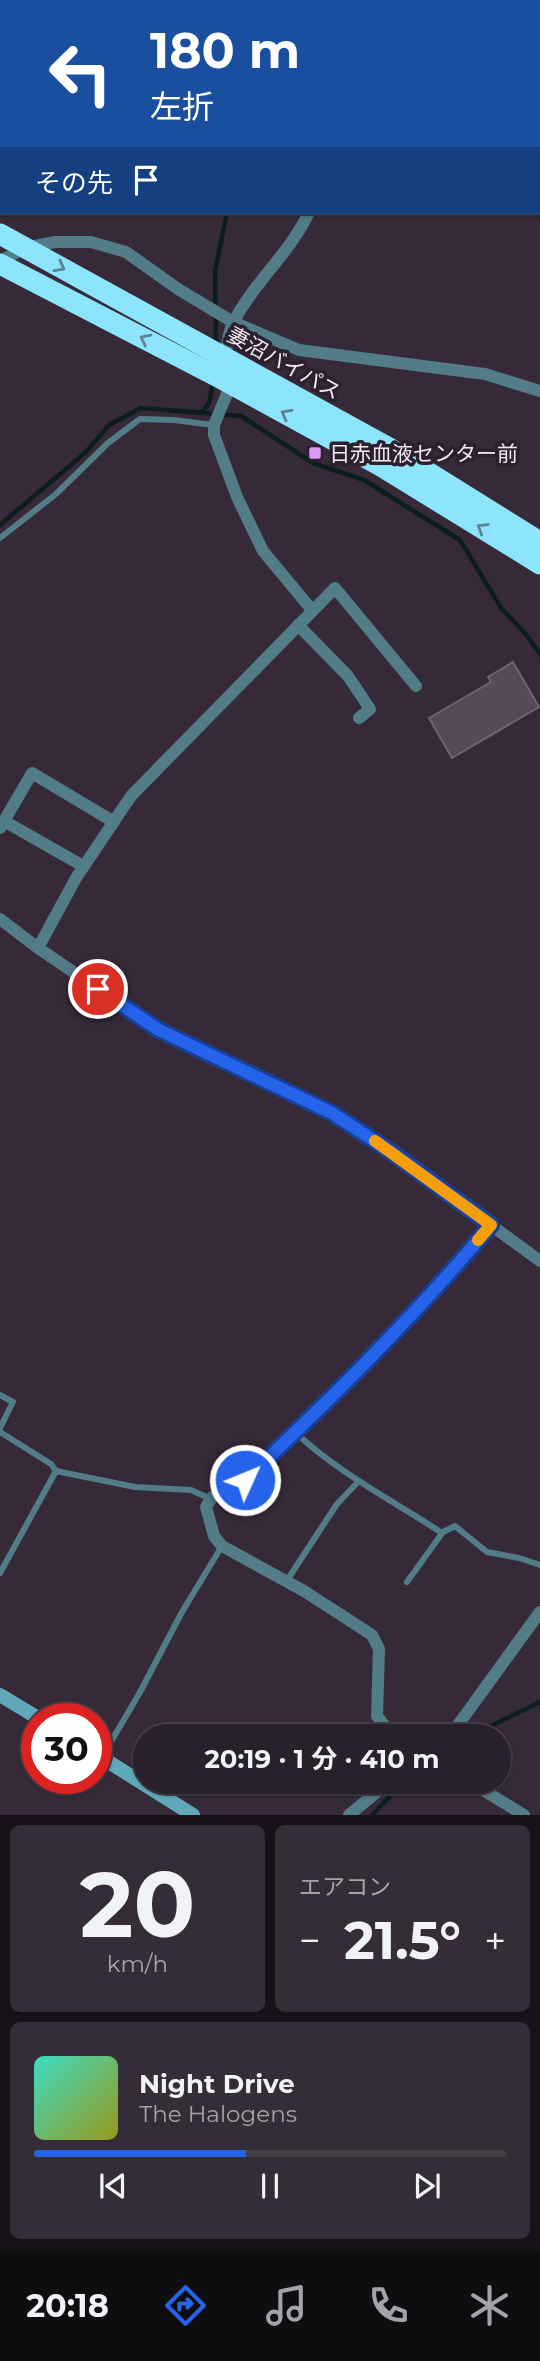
<!DOCTYPE html>
<html lang="ja">
<meta charset="utf-8">
<style>
:root{--surface:#28202b;--page:#342d37;--text:#f1f3f6;--muted:#a5a3a9;--line:#443e47;--accent:#2563eb}
body{margin:0;font-family:Montserrat,"Noto Sans JP",sans-serif;background:var(--page);color:var(--text);height:100vh;display:flex;flex-direction:column;font-size:26px;white-space:nowrap}
*{box-sizing:border-box;margin:0}
p{font-size:23px;color:var(--muted)}
.icon{flex:none;width:38px;height:38px;fill:none;stroke:currentColor;stroke-width:2;stroke-linecap:round;stroke-linejoin:round}
.map{position:relative;height:1815px;overflow:hidden}
.side{display:flex;flex-direction:column;gap:10px;padding:10px;background:#161218;flex:1}
.side>*{flex:none}
.banner{position:absolute;left:0px;top:0px;width:541px;height:214px;box-shadow:0 2px 5px #0004,0 0 0 2px var(--line);background:#1a4fa0;color:#fff;overflow:hidden}
.speed{position:absolute;left:21px;top:1703px;display:flex;gap:14px;font-size:35px;font-weight:700;text-align:center}
.speed>*{display:grid;place-content:center;width:91px;height:91px;border-radius:50%;background:var(--surface);box-shadow:0 2px 5px #0004,0 0 0 2px var(--line);line-height:1}
.speed .limit{border:10px solid #d22;background:#fff;color:#111}
.pin{position:absolute;display:grid;place-items:center;width:60px;height:60px;color:#fff;margin:-30px;border:4px solid #fff;border-radius:50%;box-shadow:0 2px 7px #0007}
.me{position:absolute;width:77px;margin:-38px;rotate:46deg;stroke-linejoin:round;filter:drop-shadow(0 0 5px #0008)}
.turn{display:flex;align-items:center;gap:24px;height:147px;padding:0 35px;font-size:32px}
.turn .icon{width:91px;height:91px;stroke-width:2.5}
.turn b{display:block;font-size:49px;line-height:60px}
.then{display:flex;align-items:center;height:66px;padding:0 35px;background:#0003;gap:14px;font-size:26px}
.big{font-size:52px;font-weight:700;line-height:1.1}
.side .widget{flex:1;display:flex;flex-direction:column;justify-content:center;gap:10px;min-width:0;padding:0 24px;border-radius:10px;background:var(--page)}
.side .dial{align-items:center;gap:0}
.dial b{font-size:91px;line-height:1}
.song{display:flex;align-items:center;gap:21px}
.cover{width:84px;height:84px;border-radius:10px;background:linear-gradient(135deg,hsl(170 70% 55%),hsl(60 70% 35%))}
.played{height:7px;border-radius:4px;background:linear-gradient(90deg,var(--accent) 45%,var(--line) 45%)}
.keys{display:flex;justify-content:space-around;direction:ltr}
.heat{display:flex;justify-content:space-between;align-items:center;font-size:38px;direction:ltr}
.side .tiles{flex:1;display:grid;gap:10px;grid-template-columns:1fr 1fr}
.widget:last-child{grid-column:span 2}
.trip{position:absolute;left:133px;top:1724px;width:378px;height:70px;border-radius:35px;background:var(--surface);box-shadow:0 2px 5px #0004,0 0 0 2px var(--line);font-weight:700;line-height:70px;text-align:center}
.menu{display:flex;height:112px;justify-content:space-around;align-items:center;background:#100d11;color:var(--muted)}
.menu .icon{width:49px;height:49px}
.menu .selected{color:var(--accent)}
.menu b{font-size:32px;color:var(--text)}
.map>svg:first-child{display:block}
.lines{fill:none;stroke-linecap:round;stroke-linejoin:round}
.stream{stroke:#0c1d1e;stroke-width:4.5}
.building{fill:#564959;stroke:#716374;stroke-width:2}
.lane{stroke:#517c88;stroke-width:6}
.street{stroke:#517c88;stroke-width:12}
.secondary{stroke:#61a8bb;stroke-width:14}
.highway{stroke:#8de4fd;stroke-width:21}
.oneway{stroke:#5c8296}
.route-casing{stroke:#184099;stroke-width:18}
.route{stroke:#2563eb;stroke-width:12}
.slow{stroke:#f59e0b;stroke-width:12}
.poi-dot{fill:#da9af6;stroke:#2c202f;stroke-width:2.5}
.labels{text-anchor:middle;dominant-baseline:central;stroke-width:7;stroke-linejoin:round;paint-order:stroke}
.street-label{font-size:21px;fill:#f1e9f3;stroke:#2c202f}
.poi-label{font-size:21px;fill:#f1e9f3;stroke:#2c202f;text-anchor:start}
</style>
<div class="map">
<svg width="540" height="1815" viewBox="0 0 540 1815">
<rect width="100%" height="100%" fill="#362a39"/>
<g class="lines">
<!-- stream -->
<g class="stream">
<path d="M210,0v2"/>
<path d="M216,345l-1,-74 12,-59"/>
<path d="M202,412l7,-9 4,-21"/>
<path d="M0,525l86,-73 23,-27 32,-17 100,8 72,47 51,17 96,60 41,68 24,25 15,21"/>
<path d="M471,1736l69,-34"/>
<path d="M372,1815l32,-33"/>
</g>
</g>
<!-- building -->
<path class="building" d="M513,662l26,45 -87,51 -23,-40 62,-36 -3,-5z"/>
<g class="lines">
<!-- lane -->
<g class="lane">
<path d="M0,538l56,-44 52,-51 32,-24 34,1 39,5"/>
<path d="M0,1395l13,7 -13,26"/>
<path d="M0,1432l51,32 5,7 79,16 56,3 20,9"/>
<path d="M295,1432c43,41 97,68 147,101"/>
<path d="M0,1573l56,-102"/>
<path d="M286,1582l51,-78 21,-22"/>
<path d="M407,1582l36,-50 12,-6 32,26 32,6 21,7"/>
<path d="M102,1757l37,-63 43,-82 40,-66"/>
</g>
<!-- street -->
<g class="street">
<path d="M371,2l1,-2"/>
<path d="M539,81l1,-1"/>
<path d="M0,261l25,-13 30,-6h36l35,10 52,37 55,33 66,28 186,24 55,17"/>
<path d="M225,358c2,-12 3,-27 9,-37 21,-40 57,-69 75,-109"/>
<path d="M231,384l-17,41v10l23,62 26,54 49,59"/>
<path d="M298,625l50,51 22,33 -11,9"/>
<path d="M4,821l79,45"/>
<path d="M0,828l32,-55 82,49"/>
<path d="M0,919l38,29 121,82 173,83 58,38 150,110"/>
<path d="M38,948l38,-70 55,-82 204,-208 81,98"/>
<path d="M398,1736l-11,-7 -10,-13 2,-67 -7,-14 -68,-44 -82,-45 -8,-10 -8,-29 7,-11 32,-16 93,-89 117,-123 36,-43"/>
<path d="M450,1736l90,-124"/>
<path d="M470,1782l54,33"/>
<path d="M349,1815l40,-33"/>
</g>
<!-- secondary -->
<g class="secondary">
<path d="M0,1695l38,23"/>
<path d="M96,1754l97,61"/>
</g>
<!-- highway -->
<g class="highway">
<path d="M0,234l389,214 151,94"/>
<path d="M0,264l222,115 159,87 159,98"/>
</g>
</g>
<!-- one-way arrows -->
<defs><path id="oneway-chevron" d="M-2-3.5L2.5 0L-2 3.5" fill="none" stroke-width="1.6" stroke-linecap="round" stroke-linejoin="round" transform="scale(1.75)"/></defs>
<g class="oneway">
<use href="#oneway-chevron" transform="translate(60 267) rotate(29)"/>
<use href="#oneway-chevron" transform="translate(145 339) rotate(-153)"/>
<use href="#oneway-chevron" transform="translate(286 414) rotate(-151)"/>
<use href="#oneway-chevron" transform="translate(482 528) rotate(-148)"/>
</g>
<g class="lines">
<!-- route casing -->
<g class="route-casing">
<path id="route" d="M98,989l61,41 173,83 58,38 101,74c-76,91 -160,174 -246,255"/>
</g>
<!-- route -->
<use href="#route" class="route"/>
<!-- slow -->
<path class="slow" d="M375,1141l116,84 -13,15"/>
</g>
<!-- markers -->
<rect class="poi-dot" x="308" y="446" width="14" height="14" rx="3.5"/>
<g class="labels">
<!-- street labels -->
<g class="street-label">
<text transform="translate(284 363) rotate(29)">妻沼バイパス</text>
</g>
<!-- poi labels -->
<g class="poi-label">
<text x="329" y="453">日赤血液センター前</text>
</g>
</g>
</svg>
<div class="speed"><div class="limit">30</div></div>
<div class="pin" style="left:98px;top:989px;background:#d93025"><svg class="icon" aria-label="arrive" viewBox="0 0 24 24"><path d="M6 21V4h12l-3 4 3 4H6"/></svg></div>
<svg class="me" style="left:245px;top:1480px" viewBox="-20 -20 40 40"><circle r="17" fill="#2563eb" stroke="#fff" stroke-width="3"/><path d="M0-11L8 9 0 5-8 9z" fill="#fff"/></svg>
<div class="trip">20:19 · 1 分 · 410 m</div>
<div class="banner">
<div class="turn"><svg class="icon" aria-label="left" viewBox="0 0 24 24"><path d="M17 20v-9H6M10 6l-5 5 5 5"/></svg><div><b>180 m</b>左折</div></div>
<div class="then">その先<svg class="icon" aria-label="arrive" viewBox="0 0 24 24"><path d="M6 21V4h12l-3 4 3 4H6"/></svg></div>
</div>
</div>
<section class="side">
<div class="tiles">
<div class="widget dial"><b>20</b><p>km/h</p></div>
<div class="widget"><p>エアコン</p>
<div class="heat"><a>−</a><b class="big">21.5°</b><a>+</a></div>
</div>
<div class="widget">
<div class="song"><i class="cover"></i><div><b>Night Drive</b><p>The Halogens</p></div></div>
<div class="played"></div>
<div class="keys"><svg class="icon" aria-label="previous" viewBox="0 0 24 24"><path d="M18 5L8 12l10 7zM5 5v14"/></svg><svg class="icon" aria-label="pause" viewBox="0 0 24 24"><path d="M8 5v14M16 5v14"/></svg><svg class="icon" aria-label="next" viewBox="0 0 24 24"><path d="M6 5l10 7-10 7zM19 5v14"/></svg></div>
</div>
</div>
</section>
<nav class="menu">
<b>20:18</b>
<svg class="icon selected" aria-label="directions" viewBox="0 0 24 24"><path d="M12 3l9 9-9 9-9-9zM9 14v-3h6M13 9l2 2-2 2"/></svg>
<svg class="icon" aria-label="music" viewBox="0 0 24 24"><path d="M9 18V5l10-2v13"/><circle cx="6" cy="18" r="3"/><circle cx="16" cy="16" r="3"/></svg>
<svg class="icon" aria-label="phone" viewBox="0 0 24 24"><path d="M5 4h4l2 5-3 2q2 4 5 5l2-3 5 2v4C11 20 4 13 5 4z"/></svg>
<svg class="icon" aria-label="climate" viewBox="0 0 24 24"><path d="M12 3v18M4 7l16 10M4 17L20 7"/></svg>
</nav>
